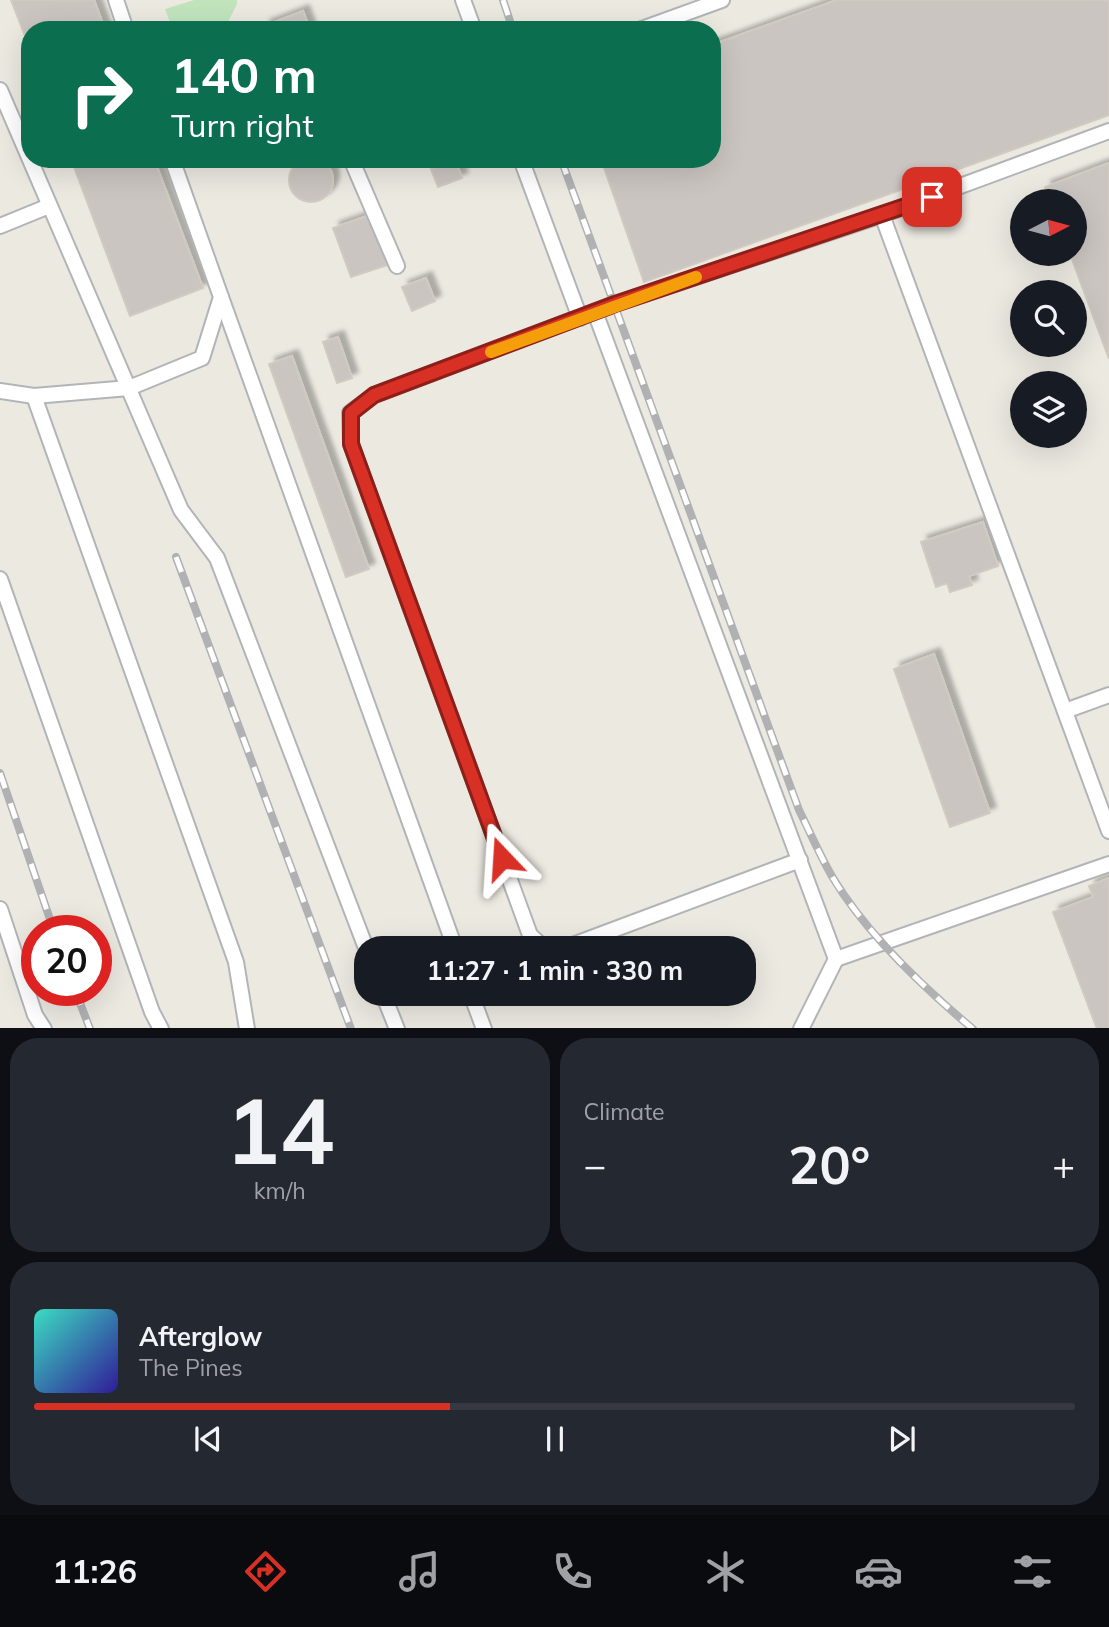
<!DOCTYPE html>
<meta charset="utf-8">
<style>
:root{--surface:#171b24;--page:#242831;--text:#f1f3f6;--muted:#9ea1a6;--line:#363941;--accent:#d93025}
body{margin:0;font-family:Mulish,sans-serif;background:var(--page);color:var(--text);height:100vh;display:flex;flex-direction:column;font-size:26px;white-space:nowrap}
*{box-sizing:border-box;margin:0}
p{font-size:23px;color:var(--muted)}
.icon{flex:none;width:38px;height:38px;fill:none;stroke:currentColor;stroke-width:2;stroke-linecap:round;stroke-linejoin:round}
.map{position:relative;height:1028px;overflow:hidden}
.drawer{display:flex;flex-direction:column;gap:10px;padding:10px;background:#0d0f14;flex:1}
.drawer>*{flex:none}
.banner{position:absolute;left:21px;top:21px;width:700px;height:147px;border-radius:28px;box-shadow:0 7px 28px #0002;background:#0b6e4f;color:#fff;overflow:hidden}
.needle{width:46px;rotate:84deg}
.fabs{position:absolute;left:1010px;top:189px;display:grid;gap:14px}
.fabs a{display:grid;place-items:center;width:77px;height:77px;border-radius:50%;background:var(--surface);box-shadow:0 7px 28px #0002;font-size:35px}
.speed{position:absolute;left:21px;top:915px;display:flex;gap:14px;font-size:35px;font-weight:700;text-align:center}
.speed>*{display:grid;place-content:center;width:91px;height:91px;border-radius:50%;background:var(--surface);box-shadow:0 7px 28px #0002;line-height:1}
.speed .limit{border:10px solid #d22;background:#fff;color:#111}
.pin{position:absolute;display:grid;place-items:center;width:60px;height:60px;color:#fff;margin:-30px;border-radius:14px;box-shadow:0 4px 10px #0006}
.me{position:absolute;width:77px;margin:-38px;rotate:340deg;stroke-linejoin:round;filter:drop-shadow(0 0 5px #0008)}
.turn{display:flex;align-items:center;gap:24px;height:147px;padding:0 35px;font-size:32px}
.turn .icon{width:91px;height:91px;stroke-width:2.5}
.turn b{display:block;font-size:49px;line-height:60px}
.big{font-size:52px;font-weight:700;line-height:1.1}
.drawer .card{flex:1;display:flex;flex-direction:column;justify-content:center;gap:10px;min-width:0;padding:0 24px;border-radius:28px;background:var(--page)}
.drawer .dial{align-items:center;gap:0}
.dial b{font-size:91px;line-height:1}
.song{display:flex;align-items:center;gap:21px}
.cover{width:84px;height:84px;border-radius:10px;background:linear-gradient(135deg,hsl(170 70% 55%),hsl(250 70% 35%))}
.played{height:7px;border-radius:4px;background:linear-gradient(90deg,var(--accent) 40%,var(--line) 40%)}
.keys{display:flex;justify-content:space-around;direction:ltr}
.heat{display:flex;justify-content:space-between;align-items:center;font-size:38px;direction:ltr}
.drawer .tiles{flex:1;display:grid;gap:10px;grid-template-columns:1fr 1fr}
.card:last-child{grid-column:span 2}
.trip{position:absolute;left:354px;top:936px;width:402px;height:70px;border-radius:28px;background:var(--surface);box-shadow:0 7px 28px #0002;font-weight:700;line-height:70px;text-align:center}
.tabs{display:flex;height:112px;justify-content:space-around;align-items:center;background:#090b0e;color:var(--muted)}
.tabs .icon{width:49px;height:49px}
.tabs .on{color:var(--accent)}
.tabs b{font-size:32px;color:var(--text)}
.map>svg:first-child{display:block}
.green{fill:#c1e4bd}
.building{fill:#cac5c0;stroke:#d1cac0;stroke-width:2;filter:url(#shadow)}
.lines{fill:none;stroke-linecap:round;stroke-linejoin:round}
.lane-casing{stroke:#b2b5b8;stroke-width:18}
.lane{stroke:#fff;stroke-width:14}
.rail-casing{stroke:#b0b1b2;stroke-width:8}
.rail{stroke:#fff;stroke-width:5;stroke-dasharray:16;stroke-linecap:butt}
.route-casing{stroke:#8d1f18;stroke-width:18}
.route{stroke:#d93025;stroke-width:12}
.slow{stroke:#f59e0b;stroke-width:12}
</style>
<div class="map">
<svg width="1109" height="1029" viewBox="0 0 1109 1029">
<defs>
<filter id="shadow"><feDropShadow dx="6" dy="-6" stdDeviation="2" flood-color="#0004"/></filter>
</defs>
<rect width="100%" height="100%" fill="#ece9e1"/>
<!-- green -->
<path class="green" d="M194,0h43v4l-13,26h-51l-8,-21z"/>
<!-- building -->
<g class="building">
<path d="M11,0h83l11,30h-75v19z"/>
<path d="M837,0h272v115l-465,167 -43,-123h111v-114z"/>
<path d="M303,11l7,19h-44l-2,-4z"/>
<circle cx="311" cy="180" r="22"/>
<path d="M71,159h83l49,129 -73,28z"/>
<path d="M455,160l7,18 -24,9 -7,-18z"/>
<path d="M1109,163v196l-39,-105h4v-53h-23l-6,-14z"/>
<path d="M370,215l17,50 -36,12 -18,-49z"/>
<path d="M426,278l9,23 -23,10 -10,-24z"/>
<path d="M338,337l14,41 -15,5 -14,-41z"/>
<path d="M292,356l77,213 -23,8 -77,-213z"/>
<path d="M983,522l15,44 -29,10 3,9 -22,7 -3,-9 -11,4 -15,-45z"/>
<path d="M934,654l56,159 -40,14 -56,-158z"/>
<path d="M1109,878v151h-12l-44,-117 40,-15 -4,-11z"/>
</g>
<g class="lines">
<!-- lane casing -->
<g class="lane-casing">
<g id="lane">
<path d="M116,0l10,30"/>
<path d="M463,0l11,30"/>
<path d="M639,30l83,-30"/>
<path d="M0,90l181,420 36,48 149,390"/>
<path d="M351,159l46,107"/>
<path d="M521,159l59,159"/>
<path d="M882,215l227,616"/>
<path d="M0,226l49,-20"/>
<path d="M221,297l234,651"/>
<path d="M595,312l241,647 273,-95"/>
<path d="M0,391l34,5 95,-8 73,-30 19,-61 -49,-138"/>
<path d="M34,396l202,566 11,67"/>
<path d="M0,579l152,433 9,17"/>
<path d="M1065,711l44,-16"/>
<path d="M0,909l35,106 9,14"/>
<path d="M544,948l-14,-13 -179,-491 -1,-31 24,-18 241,-91 267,-89 227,-84"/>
<path d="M554,948l16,-2 230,-86"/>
<path d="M383,994l14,35"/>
<path d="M471,994l13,35"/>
<path d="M801,1029l35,-70"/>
</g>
</g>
<!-- lane -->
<use href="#lane" class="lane"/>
<!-- rail casing -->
<g class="rail-casing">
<g id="rail">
<path d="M503,0l10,30"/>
<path d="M561,159l238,651c11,22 21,46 34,68 33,55 91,110 140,151"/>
<path d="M176,557l175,472"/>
<path d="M0,773l54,158"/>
<path d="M75,990l15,39"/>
</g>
</g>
<!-- rail -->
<use href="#rail" class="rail"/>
</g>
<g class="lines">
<!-- route casing -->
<g class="route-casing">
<path id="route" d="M502,858l-151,-414v-31l23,-18 241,-91 317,-107"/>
</g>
<!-- route -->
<use href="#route" class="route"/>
<!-- slow -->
<path class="slow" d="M491,352l205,-75"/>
</g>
</svg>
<div class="fabs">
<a><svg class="needle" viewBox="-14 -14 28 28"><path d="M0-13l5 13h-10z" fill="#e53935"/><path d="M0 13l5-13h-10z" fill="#9ea1a6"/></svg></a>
<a><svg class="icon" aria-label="search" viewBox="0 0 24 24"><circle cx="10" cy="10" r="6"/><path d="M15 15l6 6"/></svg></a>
<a><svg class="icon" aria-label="layers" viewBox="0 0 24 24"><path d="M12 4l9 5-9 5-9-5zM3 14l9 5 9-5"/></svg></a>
</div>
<div class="speed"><div class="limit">20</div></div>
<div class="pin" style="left:932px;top:197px;background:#d93025"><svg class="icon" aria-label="arrive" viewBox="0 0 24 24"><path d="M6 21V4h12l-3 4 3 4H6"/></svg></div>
<svg class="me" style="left:502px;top:858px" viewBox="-20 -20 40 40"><path d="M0-17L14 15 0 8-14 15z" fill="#d93025" stroke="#fff" stroke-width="4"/></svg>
<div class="trip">11:27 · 1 min · 330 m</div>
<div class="banner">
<div class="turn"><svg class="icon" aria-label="right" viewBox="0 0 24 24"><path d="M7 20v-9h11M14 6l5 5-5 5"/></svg><div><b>140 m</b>Turn right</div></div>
</div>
</div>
<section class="drawer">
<div class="tiles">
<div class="card dial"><b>14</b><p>km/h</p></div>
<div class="card"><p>Climate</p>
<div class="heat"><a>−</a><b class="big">20°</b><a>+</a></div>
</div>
<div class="card">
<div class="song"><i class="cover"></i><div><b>Afterglow</b><p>The Pines</p></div></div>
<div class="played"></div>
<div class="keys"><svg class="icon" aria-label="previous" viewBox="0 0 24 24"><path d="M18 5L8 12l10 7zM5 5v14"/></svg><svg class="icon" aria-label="pause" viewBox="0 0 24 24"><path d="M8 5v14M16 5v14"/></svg><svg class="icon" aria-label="next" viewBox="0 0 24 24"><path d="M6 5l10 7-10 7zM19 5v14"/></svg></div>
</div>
</div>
</section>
<nav class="tabs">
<b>11:26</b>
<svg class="icon on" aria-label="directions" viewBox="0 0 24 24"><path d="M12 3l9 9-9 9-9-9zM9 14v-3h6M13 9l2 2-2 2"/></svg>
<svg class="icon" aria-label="music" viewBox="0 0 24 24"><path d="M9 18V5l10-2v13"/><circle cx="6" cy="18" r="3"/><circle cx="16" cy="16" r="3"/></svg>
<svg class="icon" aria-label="phone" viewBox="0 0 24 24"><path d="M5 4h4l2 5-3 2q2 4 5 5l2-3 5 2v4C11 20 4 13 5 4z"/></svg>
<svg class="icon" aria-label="climate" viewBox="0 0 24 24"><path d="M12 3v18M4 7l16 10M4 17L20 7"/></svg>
<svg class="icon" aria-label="car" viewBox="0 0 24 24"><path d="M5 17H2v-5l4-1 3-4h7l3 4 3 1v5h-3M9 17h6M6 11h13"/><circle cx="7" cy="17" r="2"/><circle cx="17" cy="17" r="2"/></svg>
<svg class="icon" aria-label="filters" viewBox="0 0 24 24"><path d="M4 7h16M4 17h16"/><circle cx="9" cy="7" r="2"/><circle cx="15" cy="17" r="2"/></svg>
</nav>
